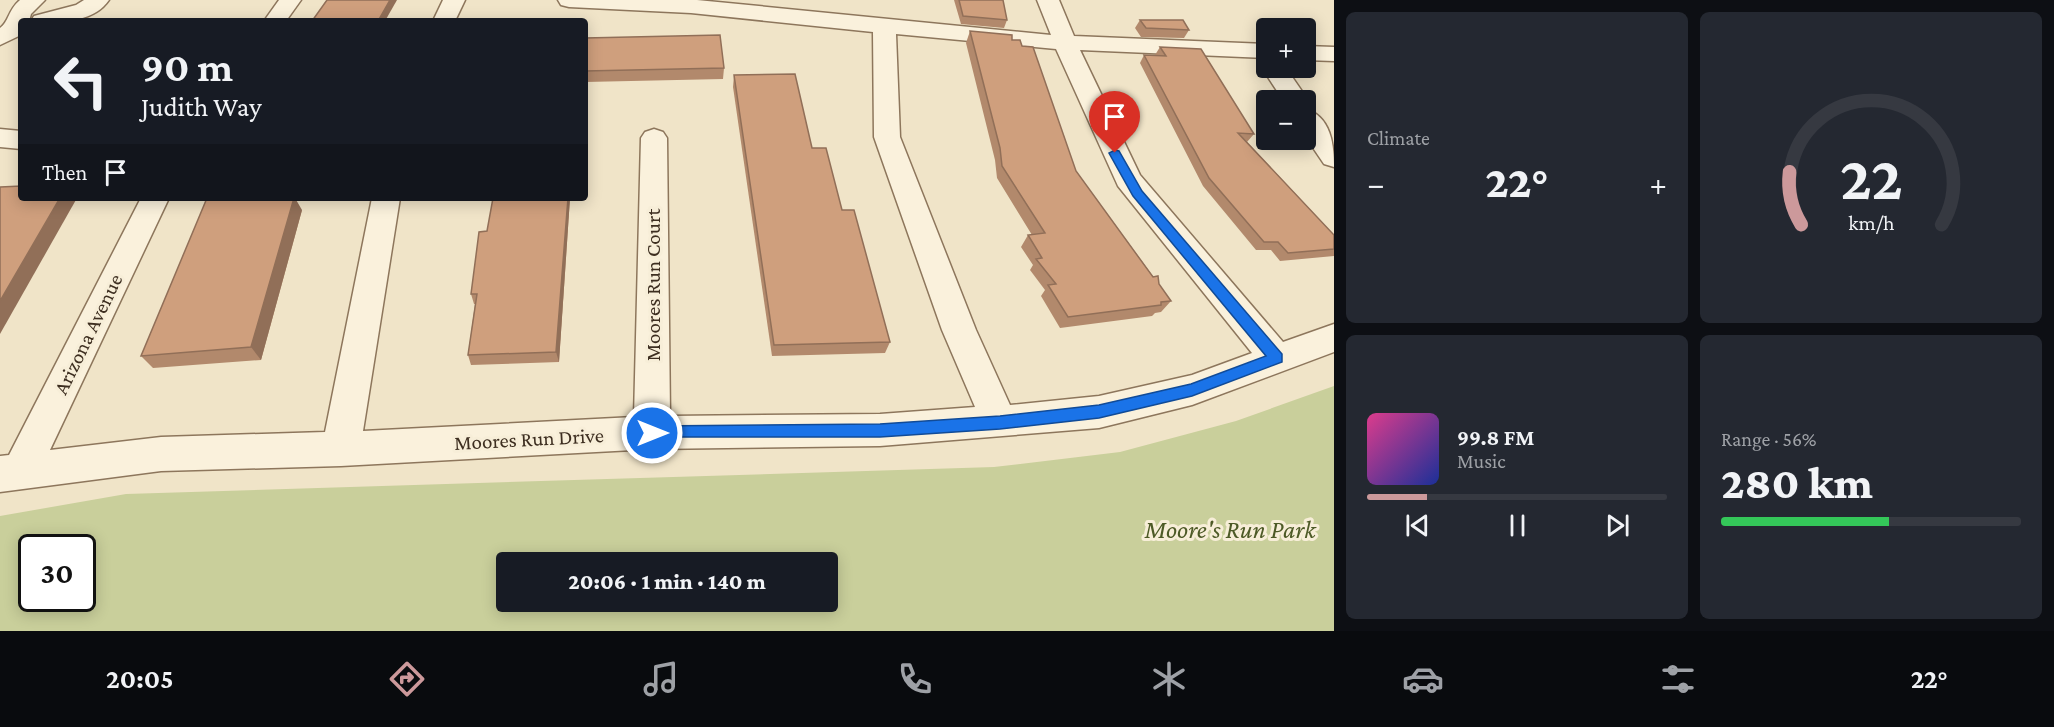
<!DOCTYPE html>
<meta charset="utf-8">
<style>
:root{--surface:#171b24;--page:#242831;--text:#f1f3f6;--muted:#9ea1a6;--line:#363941;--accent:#cc999b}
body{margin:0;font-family:"Crimson Pro",serif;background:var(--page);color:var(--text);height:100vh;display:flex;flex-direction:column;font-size:22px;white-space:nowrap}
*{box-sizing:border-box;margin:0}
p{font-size:20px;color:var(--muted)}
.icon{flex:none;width:33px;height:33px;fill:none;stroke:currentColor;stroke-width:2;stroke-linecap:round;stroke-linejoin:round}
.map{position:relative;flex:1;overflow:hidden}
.sheet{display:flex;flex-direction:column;gap:12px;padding:12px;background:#0d0f14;width:720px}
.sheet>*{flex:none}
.banner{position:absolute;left:18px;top:18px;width:570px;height:183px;border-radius:6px;box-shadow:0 3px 15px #0003;background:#171b24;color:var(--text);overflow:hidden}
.tools{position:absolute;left:1256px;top:18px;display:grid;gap:12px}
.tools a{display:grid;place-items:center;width:60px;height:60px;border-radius:6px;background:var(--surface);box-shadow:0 3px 15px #0003;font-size:30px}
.speed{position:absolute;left:18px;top:534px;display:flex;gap:12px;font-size:30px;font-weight:700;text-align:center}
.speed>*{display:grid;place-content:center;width:78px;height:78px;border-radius:50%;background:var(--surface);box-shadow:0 3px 15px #0003;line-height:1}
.speed .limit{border:3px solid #111;border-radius:9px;background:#fff;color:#111}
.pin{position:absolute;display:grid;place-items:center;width:51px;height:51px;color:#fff;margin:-62px -26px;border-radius:50% 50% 50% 0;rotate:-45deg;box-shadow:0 0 6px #0007}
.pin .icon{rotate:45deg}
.me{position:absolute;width:66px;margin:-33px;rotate:90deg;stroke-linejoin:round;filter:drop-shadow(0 0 4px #0008)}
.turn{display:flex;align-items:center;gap:21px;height:126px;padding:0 24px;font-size:27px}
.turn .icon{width:78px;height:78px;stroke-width:2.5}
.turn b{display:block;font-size:42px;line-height:51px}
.then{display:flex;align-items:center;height:57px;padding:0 24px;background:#0003;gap:12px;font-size:22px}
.big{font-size:45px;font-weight:800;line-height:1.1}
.sheet .tile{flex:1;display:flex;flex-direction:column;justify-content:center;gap:9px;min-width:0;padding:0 21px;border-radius:9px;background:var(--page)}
.sheet .dial{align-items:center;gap:0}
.dial svg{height:156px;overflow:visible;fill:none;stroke:var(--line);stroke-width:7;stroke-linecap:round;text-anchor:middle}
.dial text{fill:var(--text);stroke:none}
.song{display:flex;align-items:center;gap:18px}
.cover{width:72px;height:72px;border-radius:9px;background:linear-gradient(135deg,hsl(330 70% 55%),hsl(230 70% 35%))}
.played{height:6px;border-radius:3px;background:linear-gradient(90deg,var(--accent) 20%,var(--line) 20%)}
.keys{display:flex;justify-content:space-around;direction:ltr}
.heat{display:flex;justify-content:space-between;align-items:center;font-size:33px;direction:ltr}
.charge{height:9px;border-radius:4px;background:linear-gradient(90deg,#34c759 56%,var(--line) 0)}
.sheet .tiles{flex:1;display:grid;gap:12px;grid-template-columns:repeat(2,1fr)}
.trip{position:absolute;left:496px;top:552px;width:342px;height:60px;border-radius:6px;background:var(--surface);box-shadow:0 3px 15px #0003;font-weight:800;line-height:60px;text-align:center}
.dock{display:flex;height:96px;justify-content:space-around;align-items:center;background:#090b0e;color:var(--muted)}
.dock .icon{width:42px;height:42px}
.dock .selected{color:var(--accent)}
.dock b{font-size:27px;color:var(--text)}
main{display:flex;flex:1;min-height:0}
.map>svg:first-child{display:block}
.green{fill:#c9cf9b;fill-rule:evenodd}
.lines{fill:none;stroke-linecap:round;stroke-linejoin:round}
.minor-casing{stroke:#8d765c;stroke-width:3}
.minor{fill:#faf1dc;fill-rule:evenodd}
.wall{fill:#b2896c}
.shaded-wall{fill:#916f58}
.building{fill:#cf9f7d;stroke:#916f58;stroke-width:1.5}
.route{fill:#1a73e8;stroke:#114b97;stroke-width:1.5}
.labels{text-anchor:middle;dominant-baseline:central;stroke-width:6;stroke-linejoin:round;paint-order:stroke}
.street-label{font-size:21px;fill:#3d2e20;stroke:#f7eed8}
.near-park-label{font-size:26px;font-style:italic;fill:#4d5a26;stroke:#f7eed8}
</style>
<main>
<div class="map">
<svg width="1334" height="631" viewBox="0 0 1334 631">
<rect width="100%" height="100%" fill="#f0e4c8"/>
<!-- green -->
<path class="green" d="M1334,386v245h-1334v-115l126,-22 868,-27 126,-15 116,-31zM32,548h50v50h-50zM507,562h321v40h-321z"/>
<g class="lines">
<!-- minor casing -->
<g class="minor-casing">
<g id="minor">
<path d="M20,0h25l-14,14 -2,7h-8v14l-21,10v-17c9,-6 8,-18 20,-28z"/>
<path d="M84,0h25c-17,25 -52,21 -78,21l3,-5 42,-11z"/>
<path d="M279,0h22l-15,21h-22z"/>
<path d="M443,0h22l-10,21h-22z"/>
<path d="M558,0h139l354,35 -14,-35h22l15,36 192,8v14l-186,-8 60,125 143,167 51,-18v28l-142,53 -93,23 -219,18 -228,3 -311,17 -180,5 -161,21v-36l9,-1 132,-257h28l-119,252 111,-13 164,-5 47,-234h28l-37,233 271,-14 7,-279 4,-6 9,-3 9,3 4,6 3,278 210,-2 95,-7 -33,-77 -68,-193 -1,-105 -182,-19 -122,-6 -8,-2zM896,34l160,15 62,137 134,167 -60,22 -93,21 -89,9 -34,-75 -76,-193z"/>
<path d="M1305,46l29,1v14l-29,-1z"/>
<path d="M1265,63l1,5h20l22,32 -3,4v-4h-22l-21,-32z"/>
<path d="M1305,109c26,7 29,36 29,58l-10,-3 -19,-28z"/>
<path d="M0,129l21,2v18l-21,-2z"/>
</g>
</g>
<!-- minor -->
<use href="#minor" class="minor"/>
</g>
<!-- wall -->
<g class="wall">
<path d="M954,0h49l4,20 -3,8 -43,-4z"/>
<path d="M1140,20l49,10 -5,8 -43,-1 -6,-9z"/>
<path d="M970,31l42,9 64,131 95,130 -10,11 -6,1 -3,3 -92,12 -19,-32 4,-6 -15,-20 3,-5 -12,-18 7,-12h4l-35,-57 -2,-18 -29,-117z"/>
<path d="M585,38l139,30 -1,11 -138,3z"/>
<path d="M1160,47l94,87 -7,8 87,93v21l-54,5 -9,-11h-15l-53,-64 -63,-123 4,-8h11z"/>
<path d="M734,75l108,135 48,132 -5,11 -113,3 -39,-269z"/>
<path d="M493,198h77l-11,164 -88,3 -3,-10 7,-51h-1l-3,-10 16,-63z"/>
<path d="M302,210l-41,150 -108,8 -12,-12z"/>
</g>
<!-- shaded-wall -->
<g class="shaded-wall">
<path d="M390,0h7l-12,21h-7z"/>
<path d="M60,198h17l-77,136v-33z"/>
<path d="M294,198h1l7,12 -41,150 -10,-13z"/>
<path d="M568,198h2l-11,164 -3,-10z"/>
</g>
<!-- building -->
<g class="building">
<path d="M327,0h63l-12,21h-66z"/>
<path d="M959,0h44l4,20 -44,-4z"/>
<path d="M1140,20h43l6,10 -43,-2z"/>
<path d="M970,31l42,4v5h8l2,6 11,1 43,124 77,106 5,-1 1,8 12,17 -10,1v3l-93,12 -20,-32 8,-1 -20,-25 6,-1 -14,-23 17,-2 -43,-67 -2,-18z"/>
<path d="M720,35l4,33 -139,3v-33z"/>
<path d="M1160,47l41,2 53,85 -16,-1 96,102v14l-46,4 -10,-11h-14l-55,-64 -65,-123 22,1z"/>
<path d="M795,74l17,74h14l16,62h12l36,132 -116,3 -40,-270z"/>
<path d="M21,186v12h39l-60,103v-114z"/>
<path d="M207,198h87l-43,149 -110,9z"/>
<path d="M493,198h75l-12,154 -88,3 9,-61h-6l8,-62 8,-1z"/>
</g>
<!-- route -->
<path class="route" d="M1115,150l4,1 23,40 140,163v8l-90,34 -93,22 -99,11 -120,8h-234l-2,-4 2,-5 6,-2 228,-2 120,-8 99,-11 92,-21 75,-28 -133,-160 -24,-43z"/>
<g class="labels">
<!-- street labels -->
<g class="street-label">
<text transform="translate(653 285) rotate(-90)">Moores Run Court</text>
<text transform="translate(88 334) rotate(-64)">Arizona Avenue</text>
<text transform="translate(529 439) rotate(-3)">Moores Run Drive</text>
</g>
<!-- near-park labels -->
<g class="near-park-label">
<text x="1230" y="529">Moore's Run Park</text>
</g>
</g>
</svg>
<div class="tools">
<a>+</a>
<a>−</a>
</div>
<div class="speed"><div class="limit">30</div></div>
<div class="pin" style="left:1115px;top:153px;background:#d93025"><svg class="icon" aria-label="arrive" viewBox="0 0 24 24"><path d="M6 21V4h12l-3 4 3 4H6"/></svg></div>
<svg class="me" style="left:652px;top:433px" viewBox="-20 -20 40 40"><circle r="17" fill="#1a73e8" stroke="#fff" stroke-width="3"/><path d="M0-11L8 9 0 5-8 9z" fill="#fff"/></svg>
<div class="trip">20:06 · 1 min · 140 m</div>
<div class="banner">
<div class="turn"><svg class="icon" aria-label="left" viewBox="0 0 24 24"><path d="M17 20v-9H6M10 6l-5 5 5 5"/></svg><div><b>90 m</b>Judith Way</div></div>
<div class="then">Then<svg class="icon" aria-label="arrive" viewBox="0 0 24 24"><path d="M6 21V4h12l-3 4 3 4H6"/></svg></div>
</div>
</div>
<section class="sheet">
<div class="tiles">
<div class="tile"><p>Climate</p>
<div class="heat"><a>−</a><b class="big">22°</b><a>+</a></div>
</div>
<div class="tile dial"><svg viewBox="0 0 100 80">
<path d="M14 69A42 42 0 1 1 86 69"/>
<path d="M14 69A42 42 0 0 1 8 42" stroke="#cc999b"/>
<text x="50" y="56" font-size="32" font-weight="700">22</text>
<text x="50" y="72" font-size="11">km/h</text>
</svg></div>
<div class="tile">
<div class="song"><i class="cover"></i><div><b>99.8 FM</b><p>Music</p></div></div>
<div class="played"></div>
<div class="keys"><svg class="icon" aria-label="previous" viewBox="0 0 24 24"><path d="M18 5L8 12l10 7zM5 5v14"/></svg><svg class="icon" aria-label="pause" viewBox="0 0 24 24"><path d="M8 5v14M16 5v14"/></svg><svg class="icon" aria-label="next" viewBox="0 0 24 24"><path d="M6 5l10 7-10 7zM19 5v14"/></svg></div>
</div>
<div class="tile"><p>Range · 56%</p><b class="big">280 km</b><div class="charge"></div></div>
</div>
</section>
</main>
<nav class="dock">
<b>20:05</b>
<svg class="icon selected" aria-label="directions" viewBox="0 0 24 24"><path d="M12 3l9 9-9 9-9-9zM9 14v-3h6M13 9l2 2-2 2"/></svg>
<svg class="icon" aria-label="music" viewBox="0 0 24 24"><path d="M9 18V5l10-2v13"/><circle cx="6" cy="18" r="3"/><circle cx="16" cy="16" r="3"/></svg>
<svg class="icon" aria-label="phone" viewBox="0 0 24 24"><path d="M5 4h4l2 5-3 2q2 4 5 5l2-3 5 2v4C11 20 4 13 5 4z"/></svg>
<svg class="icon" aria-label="climate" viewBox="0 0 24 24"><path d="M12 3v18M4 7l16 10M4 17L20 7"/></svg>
<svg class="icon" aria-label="car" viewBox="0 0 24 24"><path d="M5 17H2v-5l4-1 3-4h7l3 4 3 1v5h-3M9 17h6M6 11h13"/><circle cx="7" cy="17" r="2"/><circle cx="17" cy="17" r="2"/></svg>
<svg class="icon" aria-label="filters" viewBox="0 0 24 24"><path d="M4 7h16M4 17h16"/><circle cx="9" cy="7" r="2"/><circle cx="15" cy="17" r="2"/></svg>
<b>22°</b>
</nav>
